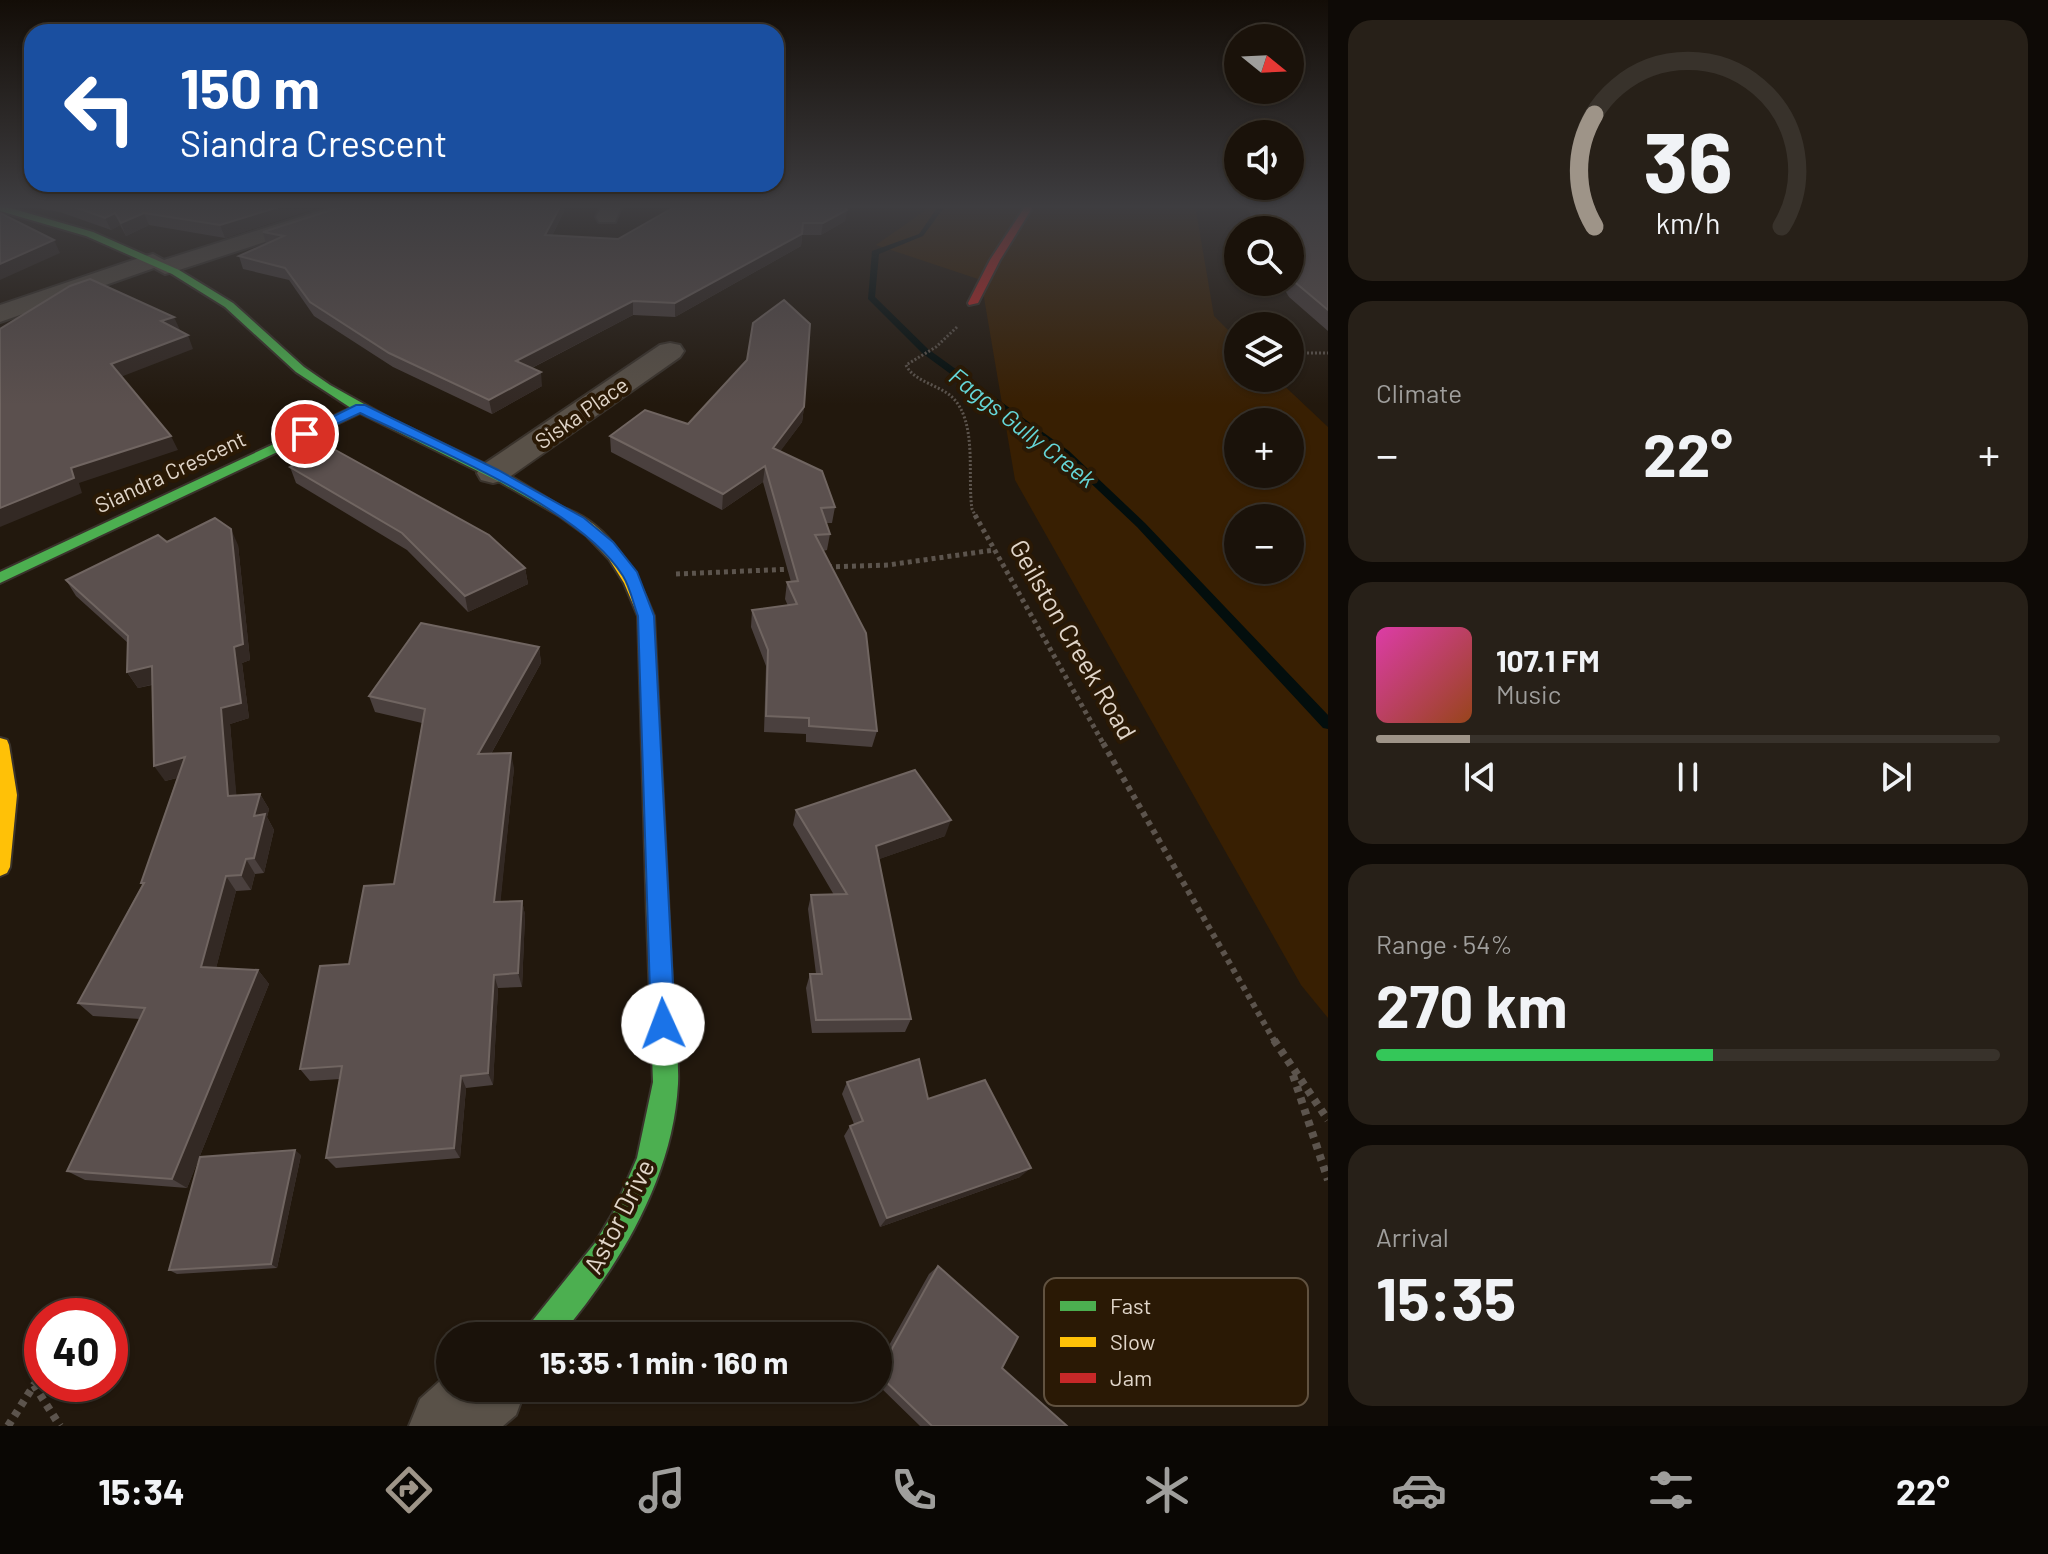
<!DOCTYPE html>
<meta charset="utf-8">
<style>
:root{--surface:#1a120a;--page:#272018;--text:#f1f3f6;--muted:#9f9e9c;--line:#38322b;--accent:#9e9488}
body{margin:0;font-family:Barlow,sans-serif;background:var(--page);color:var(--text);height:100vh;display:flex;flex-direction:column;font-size:30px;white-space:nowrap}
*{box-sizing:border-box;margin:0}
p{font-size:26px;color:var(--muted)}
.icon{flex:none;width:44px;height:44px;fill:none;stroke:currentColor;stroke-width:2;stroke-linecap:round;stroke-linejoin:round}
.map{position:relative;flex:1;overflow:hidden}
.details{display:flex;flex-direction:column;gap:20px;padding:20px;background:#0e0a06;width:720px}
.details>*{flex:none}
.hud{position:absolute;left:24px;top:24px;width:760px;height:168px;border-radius:24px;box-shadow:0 2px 6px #0004,0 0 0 2px var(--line);background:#1a4fa0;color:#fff;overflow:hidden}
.needle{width:52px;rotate:108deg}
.controls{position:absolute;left:1224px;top:24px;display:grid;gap:16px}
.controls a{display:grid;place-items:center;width:80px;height:80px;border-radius:50%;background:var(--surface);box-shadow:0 2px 6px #0004,0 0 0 2px var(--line);font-size:40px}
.speed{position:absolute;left:24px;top:1298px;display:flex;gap:16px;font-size:40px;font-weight:700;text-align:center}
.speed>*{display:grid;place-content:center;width:104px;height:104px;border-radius:50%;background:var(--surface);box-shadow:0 2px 6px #0004,0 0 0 2px var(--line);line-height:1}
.speed .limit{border:12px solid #d22;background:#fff;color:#111}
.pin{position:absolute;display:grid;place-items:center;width:68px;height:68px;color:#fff;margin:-34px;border:4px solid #fff;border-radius:50%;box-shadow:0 2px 8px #0007}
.me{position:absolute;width:88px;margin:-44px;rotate:358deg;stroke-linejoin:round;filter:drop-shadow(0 0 6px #0008)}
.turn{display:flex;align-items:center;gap:28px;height:168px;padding:0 24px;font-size:36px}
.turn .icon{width:104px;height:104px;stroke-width:2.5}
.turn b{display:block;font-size:56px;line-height:68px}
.big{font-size:60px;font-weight:700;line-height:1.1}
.details .card{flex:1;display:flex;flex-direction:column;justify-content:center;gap:12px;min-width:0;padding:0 28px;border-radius:24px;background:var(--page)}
.details .dial{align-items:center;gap:0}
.dial svg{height:208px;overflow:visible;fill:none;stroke:var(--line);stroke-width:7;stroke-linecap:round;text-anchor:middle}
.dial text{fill:var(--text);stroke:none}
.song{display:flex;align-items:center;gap:24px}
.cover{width:96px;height:96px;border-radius:12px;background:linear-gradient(135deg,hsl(320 70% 55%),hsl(20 70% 35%))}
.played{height:8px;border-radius:4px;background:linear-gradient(90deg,var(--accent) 15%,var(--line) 15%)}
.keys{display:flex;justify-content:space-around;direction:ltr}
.heat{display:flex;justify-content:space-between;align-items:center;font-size:44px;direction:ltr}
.charge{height:12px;border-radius:6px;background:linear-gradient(90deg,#34c759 54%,var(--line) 0)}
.trip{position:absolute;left:436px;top:1322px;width:456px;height:80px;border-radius:40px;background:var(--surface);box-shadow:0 2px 6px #0004,0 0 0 2px var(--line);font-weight:700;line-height:80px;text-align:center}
.tabs{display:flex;height:128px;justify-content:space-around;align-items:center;background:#0a0704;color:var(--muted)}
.tabs .icon{width:56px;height:56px}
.tabs .active{color:var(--accent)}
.tabs b{font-size:36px;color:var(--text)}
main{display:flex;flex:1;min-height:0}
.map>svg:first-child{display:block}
.green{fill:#381f02;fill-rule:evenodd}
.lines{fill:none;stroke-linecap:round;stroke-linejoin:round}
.stream{fill:#030e0d;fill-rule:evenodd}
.street-casing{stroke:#3a332c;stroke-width:4}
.fast-casing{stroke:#3a332c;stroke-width:4}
.slow-casing{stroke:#3a332c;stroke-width:4}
.jam-casing{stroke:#3a332c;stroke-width:4}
.path-far3{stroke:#5c544d;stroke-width:3;stroke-dasharray:2 2;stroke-linecap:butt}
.path-far2{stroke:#5c544d;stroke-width:5;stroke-dasharray:4 4;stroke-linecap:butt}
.path-far1{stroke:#5c544d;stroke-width:6;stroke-dasharray:5 5;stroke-linecap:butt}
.path{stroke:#5c544d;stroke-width:8;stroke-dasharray:6 6;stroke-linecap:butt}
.street{fill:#595148;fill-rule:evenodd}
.fast{fill:#4caf50;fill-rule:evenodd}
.slow{fill:#ffc107;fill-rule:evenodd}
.jam{fill:#c62828;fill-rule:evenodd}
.wall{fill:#4a403e}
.shaded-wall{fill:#332924}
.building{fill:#5b504e;stroke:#706561;stroke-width:2}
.route{fill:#1a73e8;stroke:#114b97;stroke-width:2}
.labels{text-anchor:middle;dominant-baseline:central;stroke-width:8;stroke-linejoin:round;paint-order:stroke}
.far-street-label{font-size:22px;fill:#e1d6ca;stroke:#2a1905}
.far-water-label{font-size:24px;font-style:italic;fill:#65d7d9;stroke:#2a1905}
.street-label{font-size:26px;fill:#e1d6ca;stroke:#2a1905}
.key{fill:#2a1905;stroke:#615240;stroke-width:2}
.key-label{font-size:22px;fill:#e1d6ca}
</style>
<main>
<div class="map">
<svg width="1328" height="1426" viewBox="0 0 1328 1426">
<rect width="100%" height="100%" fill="#22180d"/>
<!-- green -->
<path class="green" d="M933,205h262l19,111 24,24v38h38l52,49v591l-27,-33 -286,-505 -34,-200 -105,-35zM1238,422h52v52h-52zM1238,518h52v52h-52z"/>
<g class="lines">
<!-- stream -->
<path class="stream" d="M939,205h7l-23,31 -44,18 -4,43 53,52 141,102 76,72 183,192v14l-5,-1 -186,-201 -76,-72 -139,-102 -54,-54 4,-48 47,-17z"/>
<!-- street casing -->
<g class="street-casing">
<g id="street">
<path d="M337,205h32l-3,4 -193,63 -8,2 -11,-6 -154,54v-17l145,-49 8,-2 11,6z"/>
<path d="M602,205h20l-7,17h-16l-3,-5z"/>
<path d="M670,343l10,2 4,6 -4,6 -175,123 -12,3 -12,-3 -4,-7 4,-7 179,-121z"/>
<path d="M450,1372v16h76l-10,27 -13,11h-94l11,-27z"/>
</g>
</g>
<!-- fast casing -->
<g class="fast-casing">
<g id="fast">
<path d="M0,205l93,27 86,38 54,33 71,64 26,18 59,33 121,58 60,36 -2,3h-10l-58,-33 -140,-69 -360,170v-11l351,-164 -55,-36 -71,-65 -53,-33 -86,-38 -86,-25z"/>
<path d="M658,908l8,3 3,7c2,37 3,74 6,111 1,18 4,36 3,55 -5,94 -59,183 -118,252h-35l4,-11 66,-82 18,-30 24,-55 16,-76 -6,-164 3,-7z"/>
</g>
</g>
<!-- slow casing -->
<g class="slow-casing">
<g id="slow">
<path d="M563,508c46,14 75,67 91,108l15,302 -3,7 -8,3 -8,-3 -3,-7 -9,-302 -14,-33 -15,-24 -22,-23 -29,-21 -2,-3z"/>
<path d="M0,738l7,2 2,5 8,50 -7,72 -3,6 -7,3z"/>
</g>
</g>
<!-- jam casing -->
<g class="jam-casing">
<path id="jam" d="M1026,205h8l-34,55 -22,43 -9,2 -1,-2 22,-43z"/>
</g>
<!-- path-far3 -->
<g class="path-far3">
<path d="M957,327l-21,20 -30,18c7,16 33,20 46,32 26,25 15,79 20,112l4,8"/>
<path d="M1291,353h37"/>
</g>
<!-- path-far2 -->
<g class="path-far2">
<path d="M975,515l129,230"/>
<path d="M828,567l60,-2 106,-15"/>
<path d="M676,574l118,-5"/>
</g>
<!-- path-far1 -->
<path class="path-far1" d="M1103,743l172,299"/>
<!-- path -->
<g class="path">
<path d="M1274,1040l54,80"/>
<path d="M1293,1075l35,105"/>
<path d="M8,1426l26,-41 26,41"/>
</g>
<!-- street -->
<use href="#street" class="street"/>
<!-- fast -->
<use href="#fast" class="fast"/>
<!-- slow -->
<use href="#slow" class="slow"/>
<!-- jam -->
<use href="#jam" class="jam"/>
</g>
<!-- wall -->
<g class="wall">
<path d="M20,205h306l-101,33 -76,-13 -23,11 -6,-11 -9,5 -51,-18z"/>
<path d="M378,205h189l-15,31 66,3 60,-34h179l-11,2 1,3 -2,11 -24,14h-19l-1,11 -126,71 -42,-2 -101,53 10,18 -50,28 -99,-47 -79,-51 -25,-36 -46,-11 -4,-13 27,-12 -3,-12z"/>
<path d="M1246,205h82v126l-39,-34 -9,-15h10v-52h-33z"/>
<path d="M747,360l57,47 -2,15 -22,29 55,56 -3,16h-6l4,11 -3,16 -4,1 54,180 -5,16 -66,-5v-8l-42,-2 2,-66 -15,-39 1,-17 36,-4 -3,-7 2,-17h4l-28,-100 -41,28 -111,-58 -1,-16 78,-12z"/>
<path d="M290,467l235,101 3,16 -60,28 -61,-62 -111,-67z"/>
<path d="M167,542l71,3 12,115 -8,3 7,55 -19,6 6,72 24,-2 9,15 -2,8 7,13 -10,43 -9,1 -4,16 -15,1 -20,77 42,2 11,14 -82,204 -102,-8 -18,-9 73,-152 -47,-3 -15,-13 64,-118 -1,-2 36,-105 -12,3 -13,-96 -14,3 -11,-16 1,-29 -52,-47 -10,-16z"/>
<path d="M539,647l2,16 -50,91 23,14 -14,134 22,-1 3,14 -3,72 -24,1 -5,97 -27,3 -6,70 -124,10 -10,-10 14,-79 -30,2 -10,-12 49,-105 45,-80 28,-161 -47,-11 -6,-16z"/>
<path d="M796,810l149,26 -66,23 32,160 -6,13 -93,1 -6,-45 4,-14h6l-8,-65 3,-14h23l-41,-70z"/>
<path d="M847,1082l81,17 92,78 -140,50 -36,-91 6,-10 4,-2 -12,-30z"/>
<path d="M301,1155l-24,113 -100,6 -8,-4z"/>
<path d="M938,1266l64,102 65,58h-147l-42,-41v-20l51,-91z"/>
</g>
<!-- shaded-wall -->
<g class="shaded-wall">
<path d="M285,205h41l-101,33 -5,-13z"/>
<path d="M561,205h6l-21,43 -1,-13z"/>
<path d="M847,210l-2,11 -24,14 2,-12z"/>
<path d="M115,213l5,12 -9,5 -6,-12z"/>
<path d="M144,213l5,12 -23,11 -5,-13z"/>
<path d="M802,234l-1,12 -126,71v-14z"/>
<path d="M54,240l6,13 -60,27v-16z"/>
<path d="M633,301v14l-115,60 -2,-14z"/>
<path d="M174,317l6,13 -14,4 -5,-13z"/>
<path d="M188,335l5,14 -75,29 -7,-14z"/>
<path d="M541,372l1,14 -50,28 -3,-14z"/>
<path d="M804,407l-2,15 -31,42 2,-16z"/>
<path d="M171,436l7,14 -99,33 3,10 -82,34v-19l71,-40z"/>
<path d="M765,466l-2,16 -41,28 1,-16z"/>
<path d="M231,529l7,16 12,115 -8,3 7,55 -19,6 8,88 -10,-16 -7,-88 13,-61z"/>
<path d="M525,568l3,16 -60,28 -3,-16z"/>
<path d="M539,647l2,16 -59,107 -4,-16z"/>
<path d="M152,666l10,16 -24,6 -11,-16z"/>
<path d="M511,753l3,15 -15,149 -5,-15z"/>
<path d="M185,757l10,16 -30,8 -11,-15z"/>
<path d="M260,794l9,15 -2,8 7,13 -10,43 -10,-15v-42z"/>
<path d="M951,820l-6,16 -74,26 5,-16z"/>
<path d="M246,859l9,15 -4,16 -10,-15z"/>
<path d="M226,876l10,15 -23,89 -12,-13z"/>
<path d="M522,901l3,14 -3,72 -4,-14z"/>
<path d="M258,970l11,14 -82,204 -15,-9z"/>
<path d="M494,975l4,13 -5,97 -5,-12z"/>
<path d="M461,1076l5,12 -6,70 -6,-10z"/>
<path d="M295,1150l6,5 -24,113 -6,-4z"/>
<path d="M1031,1168l-11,9 -140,50 7,-9z"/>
</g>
<!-- building -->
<g class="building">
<path d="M69,205h216l-65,20 -76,-12 -23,10 -6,-10 -10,5z"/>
<path d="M347,205h24l1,2 6,-2h183l-16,30 73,4 60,-34h168l1,5 -24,13h-20l-1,11 -127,69 -42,-2 -117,60 25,11 -52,28 -100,-47 -79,-51 -25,-34 -46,-12 45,-20 -21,-4z"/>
<path d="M1257,205h71v105l-32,-27 -6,-10v-43h-22z"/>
<path d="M0,213l54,27 -54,24z"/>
<path d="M90,279l84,38 -13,4 27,14 -77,29 60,72 -100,32 3,10 -74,30v-179l70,-43z"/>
<path d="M784,300l26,24 -6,83 -31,41 49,23 13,36 -14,1 9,26 -15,1 51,98 11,98 -68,-5v-8l-43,-2 2,-66 -16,-40 45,-6 -10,-22 11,-1 -33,-115 -42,28 -113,-58 35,-26 43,14 59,-64 6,-37z"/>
<path d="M330,447l159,88 36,33 -60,28 -63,-63 -112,-66z"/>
<path d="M215,518l16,11 12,115 -9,3 7,56 -20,5 7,88 32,-2 -6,22 11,-2 -11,44 -8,1 -5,16 -15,1 -25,91 57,3 -86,209 -105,-8 78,-163 -67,-5 66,-120h-3l44,-126 -31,9 -2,-100 -25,6 1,-36 -62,-56 92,-45 9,7z"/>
<path d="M421,623l118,24 -61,107 33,-1 -17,149 28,-1 -4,72 -24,2 -6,98 -27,3 -7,72 -128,10 16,-92 -42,3 20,-103 29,-2 15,-78 30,-2 31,-175 -56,-13z"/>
<path d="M915,770l36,50 -75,26 35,173 -95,1 -6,-46h12l-11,-79 36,-1 -51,-84z"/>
<path d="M919,1059l9,40 57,-19 46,88 -144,50 -37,-92 13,-5 -16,-39z"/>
<path d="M295,1150l-24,114 -102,6 31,-113z"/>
<path d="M938,1266l80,71 -16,31 65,58h-135l-54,-52z"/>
</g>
<!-- sky -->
<linearGradient id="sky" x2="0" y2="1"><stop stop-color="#130d07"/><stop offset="0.51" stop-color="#3e3d40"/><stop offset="1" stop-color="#3e3d40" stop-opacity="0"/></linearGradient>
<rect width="1328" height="405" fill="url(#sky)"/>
<!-- route -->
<path class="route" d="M356,405h9l133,65 86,48 29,24 24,30 17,44 21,408 -4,8 -8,4 -9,-4 -3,-8 -13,-408c-5,-13 -8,-29 -15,-40 -42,-68 -190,-128 -263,-163l-51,24 -11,-3z"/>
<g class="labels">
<!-- far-street labels -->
<g class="far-street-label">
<text transform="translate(581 412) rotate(-35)">Siska Place</text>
<text transform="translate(170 471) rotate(-25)">Siandra Crescent</text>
</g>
<!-- far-water labels -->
<g class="far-water-label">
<text transform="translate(1023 427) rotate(38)">Faggs Gully Creek</text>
</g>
<!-- street labels -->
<g class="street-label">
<text transform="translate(1074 639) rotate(60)">Geilston Creek Road</text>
<text transform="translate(618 1216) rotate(-63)">Astor Drive</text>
</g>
</g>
<!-- legend -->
<rect x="1044" y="1278" width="264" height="128" rx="12" class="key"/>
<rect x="1060" y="1301" width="36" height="10" fill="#4caf50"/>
<rect x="1060" y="1337" width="36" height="10" fill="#ffc107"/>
<rect x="1060" y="1373" width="36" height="10" fill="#c62828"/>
<g class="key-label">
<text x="1110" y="1314">Fast</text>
<text x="1110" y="1350">Slow</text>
<text x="1110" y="1386">Jam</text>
</g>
</svg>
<div class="controls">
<a><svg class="needle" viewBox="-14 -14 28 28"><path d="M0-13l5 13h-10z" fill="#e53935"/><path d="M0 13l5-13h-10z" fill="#9f9e9c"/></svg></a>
<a><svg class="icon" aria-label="sound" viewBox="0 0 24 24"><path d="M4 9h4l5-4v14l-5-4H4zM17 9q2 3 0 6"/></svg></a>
<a><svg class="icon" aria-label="search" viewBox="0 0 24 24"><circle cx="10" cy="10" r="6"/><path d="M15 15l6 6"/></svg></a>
<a><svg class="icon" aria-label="layers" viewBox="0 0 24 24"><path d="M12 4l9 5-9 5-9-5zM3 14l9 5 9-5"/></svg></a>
<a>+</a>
<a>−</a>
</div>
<div class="speed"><div class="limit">40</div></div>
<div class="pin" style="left:305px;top:434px;background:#d93025"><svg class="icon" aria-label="arrive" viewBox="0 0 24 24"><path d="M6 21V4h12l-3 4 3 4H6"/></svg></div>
<svg class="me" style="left:663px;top:1024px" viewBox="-20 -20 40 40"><circle r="19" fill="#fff"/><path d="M0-13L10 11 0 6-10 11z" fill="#1a73e8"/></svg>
<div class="trip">15:35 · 1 min · 160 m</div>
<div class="hud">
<div class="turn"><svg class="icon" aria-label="left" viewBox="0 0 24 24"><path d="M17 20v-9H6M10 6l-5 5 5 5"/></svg><div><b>150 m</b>Siandra Crescent</div></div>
</div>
</div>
<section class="details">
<div class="card dial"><svg viewBox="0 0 100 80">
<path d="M14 69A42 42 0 1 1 86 69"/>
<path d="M14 69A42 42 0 0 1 14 26" stroke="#9e9488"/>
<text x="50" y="56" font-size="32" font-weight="700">36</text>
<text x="50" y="72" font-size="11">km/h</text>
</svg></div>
<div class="card"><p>Climate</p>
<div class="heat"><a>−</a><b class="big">22°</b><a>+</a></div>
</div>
<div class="card">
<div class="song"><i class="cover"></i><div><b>107.1 FM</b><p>Music</p></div></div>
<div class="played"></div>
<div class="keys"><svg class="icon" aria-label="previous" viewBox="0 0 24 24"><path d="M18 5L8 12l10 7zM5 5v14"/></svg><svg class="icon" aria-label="pause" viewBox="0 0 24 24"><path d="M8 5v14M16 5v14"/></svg><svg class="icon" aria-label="next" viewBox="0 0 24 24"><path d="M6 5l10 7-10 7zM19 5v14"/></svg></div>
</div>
<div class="card"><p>Range · 54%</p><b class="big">270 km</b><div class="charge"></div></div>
<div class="card"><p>Arrival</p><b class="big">15:35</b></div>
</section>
</main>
<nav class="tabs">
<b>15:34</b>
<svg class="icon active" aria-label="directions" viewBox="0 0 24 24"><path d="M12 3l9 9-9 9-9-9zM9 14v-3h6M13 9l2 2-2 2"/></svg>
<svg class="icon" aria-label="music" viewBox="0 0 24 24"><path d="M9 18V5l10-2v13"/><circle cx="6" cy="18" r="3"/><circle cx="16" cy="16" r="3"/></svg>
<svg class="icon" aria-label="phone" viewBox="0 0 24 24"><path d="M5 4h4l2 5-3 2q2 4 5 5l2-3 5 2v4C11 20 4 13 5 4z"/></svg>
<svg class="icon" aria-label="climate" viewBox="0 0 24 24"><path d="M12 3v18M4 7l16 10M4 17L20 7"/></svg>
<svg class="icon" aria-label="car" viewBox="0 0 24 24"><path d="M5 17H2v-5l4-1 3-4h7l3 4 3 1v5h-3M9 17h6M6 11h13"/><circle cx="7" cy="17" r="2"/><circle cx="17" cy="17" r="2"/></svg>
<svg class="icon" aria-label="filters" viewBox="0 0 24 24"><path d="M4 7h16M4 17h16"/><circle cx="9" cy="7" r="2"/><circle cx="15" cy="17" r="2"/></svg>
<b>22°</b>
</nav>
